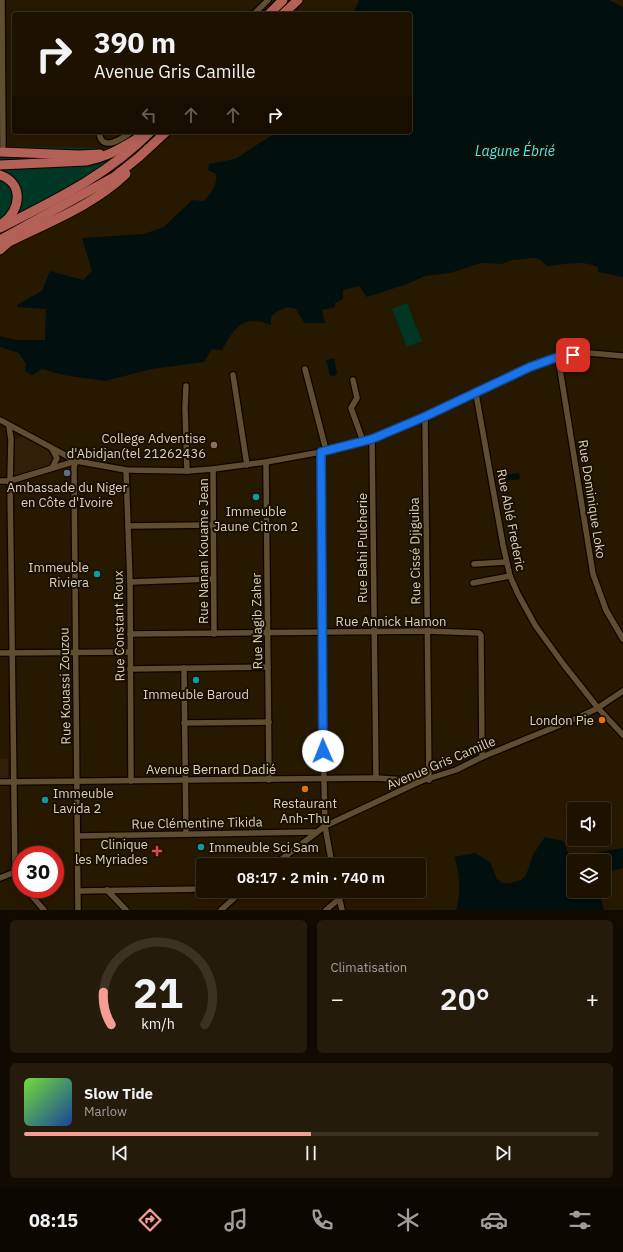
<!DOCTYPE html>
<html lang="fr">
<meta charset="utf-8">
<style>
:root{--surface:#1d1200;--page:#251b0a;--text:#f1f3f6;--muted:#a09e99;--line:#3b3222;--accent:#f59c94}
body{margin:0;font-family:"IBM Plex Sans",sans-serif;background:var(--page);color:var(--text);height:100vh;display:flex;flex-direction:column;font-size:15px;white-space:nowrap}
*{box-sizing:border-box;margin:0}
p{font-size:13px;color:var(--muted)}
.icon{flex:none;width:22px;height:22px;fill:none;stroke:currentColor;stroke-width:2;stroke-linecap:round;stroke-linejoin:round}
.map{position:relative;height:910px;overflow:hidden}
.details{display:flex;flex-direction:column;gap:10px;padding:10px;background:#100a00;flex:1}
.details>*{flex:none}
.top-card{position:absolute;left:12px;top:12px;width:400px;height:122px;border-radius:4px;box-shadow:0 2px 10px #0003,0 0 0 1px var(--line);background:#1d1200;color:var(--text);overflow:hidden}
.controls{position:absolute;left:567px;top:802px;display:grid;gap:8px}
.controls a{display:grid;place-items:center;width:44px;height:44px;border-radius:4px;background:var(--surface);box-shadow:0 2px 10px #0003,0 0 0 1px var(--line);font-size:20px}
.speed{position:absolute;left:12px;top:846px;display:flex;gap:8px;font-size:20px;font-weight:700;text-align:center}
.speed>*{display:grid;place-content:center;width:52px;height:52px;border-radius:50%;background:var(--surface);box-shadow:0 2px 10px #0003,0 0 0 1px var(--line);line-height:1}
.speed .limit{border:6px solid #d22;background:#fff;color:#111}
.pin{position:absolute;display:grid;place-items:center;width:34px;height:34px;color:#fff;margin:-17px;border-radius:8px;box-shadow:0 2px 6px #0006}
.me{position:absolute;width:44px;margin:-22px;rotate:359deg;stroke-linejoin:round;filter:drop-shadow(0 0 3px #0008)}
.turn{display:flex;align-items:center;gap:14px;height:84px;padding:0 16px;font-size:18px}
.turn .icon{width:52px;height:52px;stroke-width:2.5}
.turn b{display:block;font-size:28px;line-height:34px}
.lanes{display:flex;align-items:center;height:38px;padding:0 16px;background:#0003;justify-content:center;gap:20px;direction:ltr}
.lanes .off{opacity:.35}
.big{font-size:30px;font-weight:600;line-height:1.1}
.details .tile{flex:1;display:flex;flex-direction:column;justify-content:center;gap:6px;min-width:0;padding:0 14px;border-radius:6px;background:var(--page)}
.details .dial{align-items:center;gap:0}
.dial svg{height:104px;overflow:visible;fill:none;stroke:var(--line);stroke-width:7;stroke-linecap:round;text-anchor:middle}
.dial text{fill:var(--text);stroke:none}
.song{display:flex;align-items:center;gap:12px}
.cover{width:48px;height:48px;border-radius:6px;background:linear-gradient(135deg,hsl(100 70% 55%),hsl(220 70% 35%))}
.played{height:4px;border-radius:2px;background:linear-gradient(90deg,var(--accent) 50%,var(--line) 50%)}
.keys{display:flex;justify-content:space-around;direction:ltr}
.heat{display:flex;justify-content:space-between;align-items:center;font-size:22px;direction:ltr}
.details .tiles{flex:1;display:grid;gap:10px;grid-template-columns:1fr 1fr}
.tile:last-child{grid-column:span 2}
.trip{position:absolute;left:196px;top:858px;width:230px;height:40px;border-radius:4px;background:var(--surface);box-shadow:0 2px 10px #0003,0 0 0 1px var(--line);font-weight:600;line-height:40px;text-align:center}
.tabs{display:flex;height:64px;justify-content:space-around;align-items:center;background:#0c0700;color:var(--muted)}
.tabs .icon{width:28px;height:28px}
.tabs .selected{color:var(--accent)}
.tabs b{font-size:18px;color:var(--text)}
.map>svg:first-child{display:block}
.built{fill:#2f2107}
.green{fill:#003624}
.water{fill:#020f0f}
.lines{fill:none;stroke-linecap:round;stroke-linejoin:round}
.minor-casing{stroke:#0f0300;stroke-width:8}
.trunk-casing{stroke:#0f0300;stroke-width:11}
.minor{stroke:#604e31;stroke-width:5.5}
.trunk{stroke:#b36156;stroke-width:9}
.route-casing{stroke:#114b97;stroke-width:10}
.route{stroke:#1a73e8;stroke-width:7}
.education-dot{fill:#8d6e63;stroke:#1b1000;stroke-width:1.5}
.service-dot{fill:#5c6f8a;stroke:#1b1000;stroke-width:1.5}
.culture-dot{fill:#0f9aa8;stroke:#1b1000;stroke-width:1.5}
.food-dot{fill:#e8710a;stroke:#1b1000;stroke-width:1.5}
.health-dot{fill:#e0444e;stroke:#1b1000;stroke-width:1.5}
.labels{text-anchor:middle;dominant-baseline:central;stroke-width:4;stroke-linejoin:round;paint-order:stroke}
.poi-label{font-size:13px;fill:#dad0c0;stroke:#1b1000;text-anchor:end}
.street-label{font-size:13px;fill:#dad0c0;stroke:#1b1000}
.water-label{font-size:14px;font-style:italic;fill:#43edf5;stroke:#1b1000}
</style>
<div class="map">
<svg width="623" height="910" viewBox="0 0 623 910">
<rect width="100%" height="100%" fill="#271800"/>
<!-- built -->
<g class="built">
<path d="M23,436l31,17 -2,12 -38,12v-37z"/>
<rect x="0" y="759" width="8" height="20"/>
</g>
<!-- green -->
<g class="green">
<path d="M0,147l96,1 14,13 -35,23 -75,39z"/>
<path d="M407,303l15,38 -15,6 -15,-38z"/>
</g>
<!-- water -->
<g class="water">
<path d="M359,0h250l14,7v270l-25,-5v-5c-16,-8 -34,-2 -51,-1l-6,-6 -6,-2 -23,2 -11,4 -20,-1 -31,10 -25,3 -18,8 -40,13 -8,-11 -16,4v9l-8,4v4l-13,3 3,13h-21l-8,-14 -9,-2c-10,5 -18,6 -16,18 -27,-12 -38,4 -49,25l-10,-1 -8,13 -52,7 -47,12 -42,-6 -21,-6 -10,6 -7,-4 1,-7 -7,-11 -19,-6v-11l16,4h29l1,-31 -28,-2 -1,-2 25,-14 8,-20 33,9 9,-9 -10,-33 62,-4 20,-7 28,-27 12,1c8,-9 13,-15 12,-27l-8,-4 1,-6 26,-5 42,-27h133v-118h-57z"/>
<path d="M334,358l3,15 -2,3 -5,-1 -4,-15z"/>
<path d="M519,473l1,6 -16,2 -1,-6z"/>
<path d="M545,837l18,4 11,25v25h25l5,19h-148c5,-16 4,-38 -2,-53l21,-4 15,9 7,17 5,4h8l11,-3 5,-5 8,-22z"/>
<path d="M623,848v20l-13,3 -6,9v-19h-17l1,-7z"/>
</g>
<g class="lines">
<!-- minor casing -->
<g class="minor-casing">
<g id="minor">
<path d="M2,0l1,146"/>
<path d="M254,14l14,-14"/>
<path d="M99,132c2,21 23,7 32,0"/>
<path d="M558,357l35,217 13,36 17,29"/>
<path d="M305,369l21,81"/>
<path d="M233,375l14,90"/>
<path d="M353,380l4,18 -6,10 12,33"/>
<path d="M186,386l-1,22 2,63"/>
<path d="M476,394l27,151 7,31 8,18 17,31 29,40 34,43 25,27"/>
<path d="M425,417l4,363"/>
<path d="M0,420l76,41 50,9 61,1 26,-2 53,-7 55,-10 51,-13 104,-45 24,-14 58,-23 31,-4 34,3"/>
<path d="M9,426l2,14 -1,41 5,391 6,12"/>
<path d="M372,439l4,339"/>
<path d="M52,449l5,9 -5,10"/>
<path d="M321,452v189l4,185 7,39"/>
<path d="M76,461l-2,6 4,443"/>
<path d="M266,462l3,318"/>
<path d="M213,469l1,165"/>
<path d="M126,470l4,112 1,199"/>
<path d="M0,481h10l66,-20"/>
<path d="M128,526l85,-1"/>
<path d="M474,564l32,-2"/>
<path d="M130,582l83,-3"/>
<path d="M473,583l37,-7"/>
<path d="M130,634l297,-3 52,2 2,2 1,122"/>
<path d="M0,653l130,-1"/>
<path d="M184,668l2,166"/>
<path d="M130,669l138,-2"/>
<path d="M184,723l85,-1"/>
<path d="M0,782l376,-4 45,3"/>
<path d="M79,836l235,-4"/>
<path d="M274,865l51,-39 96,-45 35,-11 26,-13 95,-39 19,-9 27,-18"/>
<path d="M0,878l15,-6"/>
<path d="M26,889l18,21"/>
<path d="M107,890l19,20"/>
<path d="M79,891l124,-2"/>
<path d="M338,891l4,19"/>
<path d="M221,910l21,-19"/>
<path d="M326,910l14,-12"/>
</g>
</g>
<!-- trunk casing -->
<g class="trunk-casing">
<g id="trunk">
<path d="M269,14l14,-14"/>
<path d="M283,14l15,-14"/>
<path d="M0,152l79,3 21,-1"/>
<path d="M0,165l86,-4c22,-4 35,-13 54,-24"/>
<path d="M0,175c24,8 21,35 3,48"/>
<path d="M0,228c53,-27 108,-53 150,-96"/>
<path d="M0,240l114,-63 25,-20 27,-25"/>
<path d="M0,250l9,-8c40,-20 85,-37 117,-68"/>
</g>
</g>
<!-- minor -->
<use href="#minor" class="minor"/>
<!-- trunk -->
<use href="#trunk" class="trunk"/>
</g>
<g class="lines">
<!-- route casing -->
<g class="route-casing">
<path id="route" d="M323,751l-2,-299 51,-13 52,-22 106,-50 28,-10 15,-2"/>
</g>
<!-- route -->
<use href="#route" class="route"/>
</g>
<!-- markers -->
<circle class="education-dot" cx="214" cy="445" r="4"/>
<circle class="service-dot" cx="67" cy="473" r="4"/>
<g class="culture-dot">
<circle cx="256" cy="497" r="4"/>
<circle cx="97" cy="574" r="4"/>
<circle cx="196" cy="680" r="4"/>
<circle cx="45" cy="800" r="4"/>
<circle cx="201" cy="847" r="4"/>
</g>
<g class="food-dot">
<circle cx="602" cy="720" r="4"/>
<circle cx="305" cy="789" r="4"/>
</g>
<path class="health-dot" d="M155 845h4v4h4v4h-4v4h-4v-4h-4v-4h4z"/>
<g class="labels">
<!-- poi labels -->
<g class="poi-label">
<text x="206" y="438">College Adventise<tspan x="206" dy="15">d'Abidjan(tel 21262436</tspan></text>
<text x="67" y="487" text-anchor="middle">Ambassade du Niger<tspan x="67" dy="15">en Côte d'Ivoire</tspan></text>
<text x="256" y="511" text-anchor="middle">Immeuble<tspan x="256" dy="15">Jaune Citron 2</tspan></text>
<text x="89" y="567">Immeuble<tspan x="89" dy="15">Riviera</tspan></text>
<text x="196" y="694" text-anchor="middle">Immeuble Baroud</text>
<text x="594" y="720">London Pie</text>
<text x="53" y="793" text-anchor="start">Immeuble<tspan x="53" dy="15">Lavida 2</tspan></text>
<text x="305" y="803" text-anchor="middle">Restaurant<tspan x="305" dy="15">Anh-Thu</tspan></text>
<text x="148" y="844">Clinique<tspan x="148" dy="15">les Myriades</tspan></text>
<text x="209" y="847" text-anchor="start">Immeuble Sci Sam</text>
</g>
<!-- street labels -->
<g class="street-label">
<text transform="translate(592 499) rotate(81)">Rue Dominique Loko</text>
<text transform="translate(511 520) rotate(79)">Rue Ablé Frederic</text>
<text transform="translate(362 548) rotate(-90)">Rue Bahi Pulcherie</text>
<text transform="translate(203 551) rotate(-90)">Rue Nanan Kouame Jean</text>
<text transform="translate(415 551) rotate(-91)">Rue Cissé Djiguiba</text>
<text transform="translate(257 621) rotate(-91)">Rue Nagib Zaher</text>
<text x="391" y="621">Rue Annick Hamon</text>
<text transform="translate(119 626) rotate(-91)">Rue Constant Roux</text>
<text transform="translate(65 686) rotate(-91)">Rue Kouassi Zouzou</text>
<text transform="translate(441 763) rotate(-23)">Avenue Gris Camille</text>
<text x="211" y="769">Avenue Bernard Dadié</text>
<text transform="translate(197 823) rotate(-1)">Rue Clémentine Tikida</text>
</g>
<!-- water labels -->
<g class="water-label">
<text x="515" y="151">Lagune Ébrié</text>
</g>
</g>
</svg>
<div class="controls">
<a><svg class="icon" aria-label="sound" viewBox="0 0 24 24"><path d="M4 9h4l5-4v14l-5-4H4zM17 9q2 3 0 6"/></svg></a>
<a><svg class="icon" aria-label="layers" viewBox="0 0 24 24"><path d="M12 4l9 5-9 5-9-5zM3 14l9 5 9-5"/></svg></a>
</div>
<div class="speed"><div class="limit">30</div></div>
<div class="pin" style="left:573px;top:355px;background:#d93025"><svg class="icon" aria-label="arrive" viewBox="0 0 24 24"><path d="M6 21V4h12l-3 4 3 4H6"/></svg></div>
<svg class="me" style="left:323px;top:751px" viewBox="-20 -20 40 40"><circle r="19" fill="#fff"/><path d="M0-13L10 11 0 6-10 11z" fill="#1a73e8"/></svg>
<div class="trip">08:17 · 2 min · 740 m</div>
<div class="top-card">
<div class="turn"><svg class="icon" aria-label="right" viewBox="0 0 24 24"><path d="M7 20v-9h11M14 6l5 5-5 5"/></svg><div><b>390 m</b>Avenue Gris Camille</div></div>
<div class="lanes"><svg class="icon off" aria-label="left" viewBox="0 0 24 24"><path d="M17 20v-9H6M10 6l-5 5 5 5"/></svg><svg class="icon off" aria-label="ahead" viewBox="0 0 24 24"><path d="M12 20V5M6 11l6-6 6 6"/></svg><svg class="icon off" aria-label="ahead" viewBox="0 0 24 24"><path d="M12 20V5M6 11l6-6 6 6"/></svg><svg class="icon" aria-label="right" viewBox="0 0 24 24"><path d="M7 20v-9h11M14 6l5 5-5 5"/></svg></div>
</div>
</div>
<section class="details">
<div class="tiles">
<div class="tile dial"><svg viewBox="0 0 100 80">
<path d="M14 69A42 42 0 1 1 86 69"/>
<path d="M14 69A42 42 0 0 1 8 44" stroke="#f59c94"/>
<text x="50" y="56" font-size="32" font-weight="700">21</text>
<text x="50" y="72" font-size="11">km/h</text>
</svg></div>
<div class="tile"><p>Climatisation</p>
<div class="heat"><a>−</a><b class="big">20°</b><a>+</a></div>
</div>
<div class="tile">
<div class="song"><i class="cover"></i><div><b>Slow Tide</b><p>Marlow</p></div></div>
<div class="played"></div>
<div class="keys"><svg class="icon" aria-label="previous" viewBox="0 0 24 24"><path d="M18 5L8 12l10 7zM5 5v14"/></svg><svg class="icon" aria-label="pause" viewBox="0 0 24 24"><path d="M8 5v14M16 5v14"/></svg><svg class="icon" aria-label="next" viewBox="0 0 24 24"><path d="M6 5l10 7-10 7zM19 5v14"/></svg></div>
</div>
</div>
</section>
<nav class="tabs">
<b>08:15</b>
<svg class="icon selected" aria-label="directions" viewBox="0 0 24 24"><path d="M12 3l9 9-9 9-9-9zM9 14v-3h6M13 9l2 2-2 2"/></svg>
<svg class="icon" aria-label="music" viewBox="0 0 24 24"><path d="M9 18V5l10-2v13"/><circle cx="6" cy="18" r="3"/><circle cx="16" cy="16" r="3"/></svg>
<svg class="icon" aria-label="phone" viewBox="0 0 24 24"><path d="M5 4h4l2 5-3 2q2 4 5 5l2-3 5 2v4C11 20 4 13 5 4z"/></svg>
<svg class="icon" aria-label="climate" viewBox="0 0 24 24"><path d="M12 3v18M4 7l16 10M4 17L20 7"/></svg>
<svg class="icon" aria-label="car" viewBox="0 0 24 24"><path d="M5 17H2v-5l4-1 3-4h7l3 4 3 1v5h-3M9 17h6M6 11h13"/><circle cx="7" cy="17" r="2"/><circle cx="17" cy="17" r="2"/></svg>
<svg class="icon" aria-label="filters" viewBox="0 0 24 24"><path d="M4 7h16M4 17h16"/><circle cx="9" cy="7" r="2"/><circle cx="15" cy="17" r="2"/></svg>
</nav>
